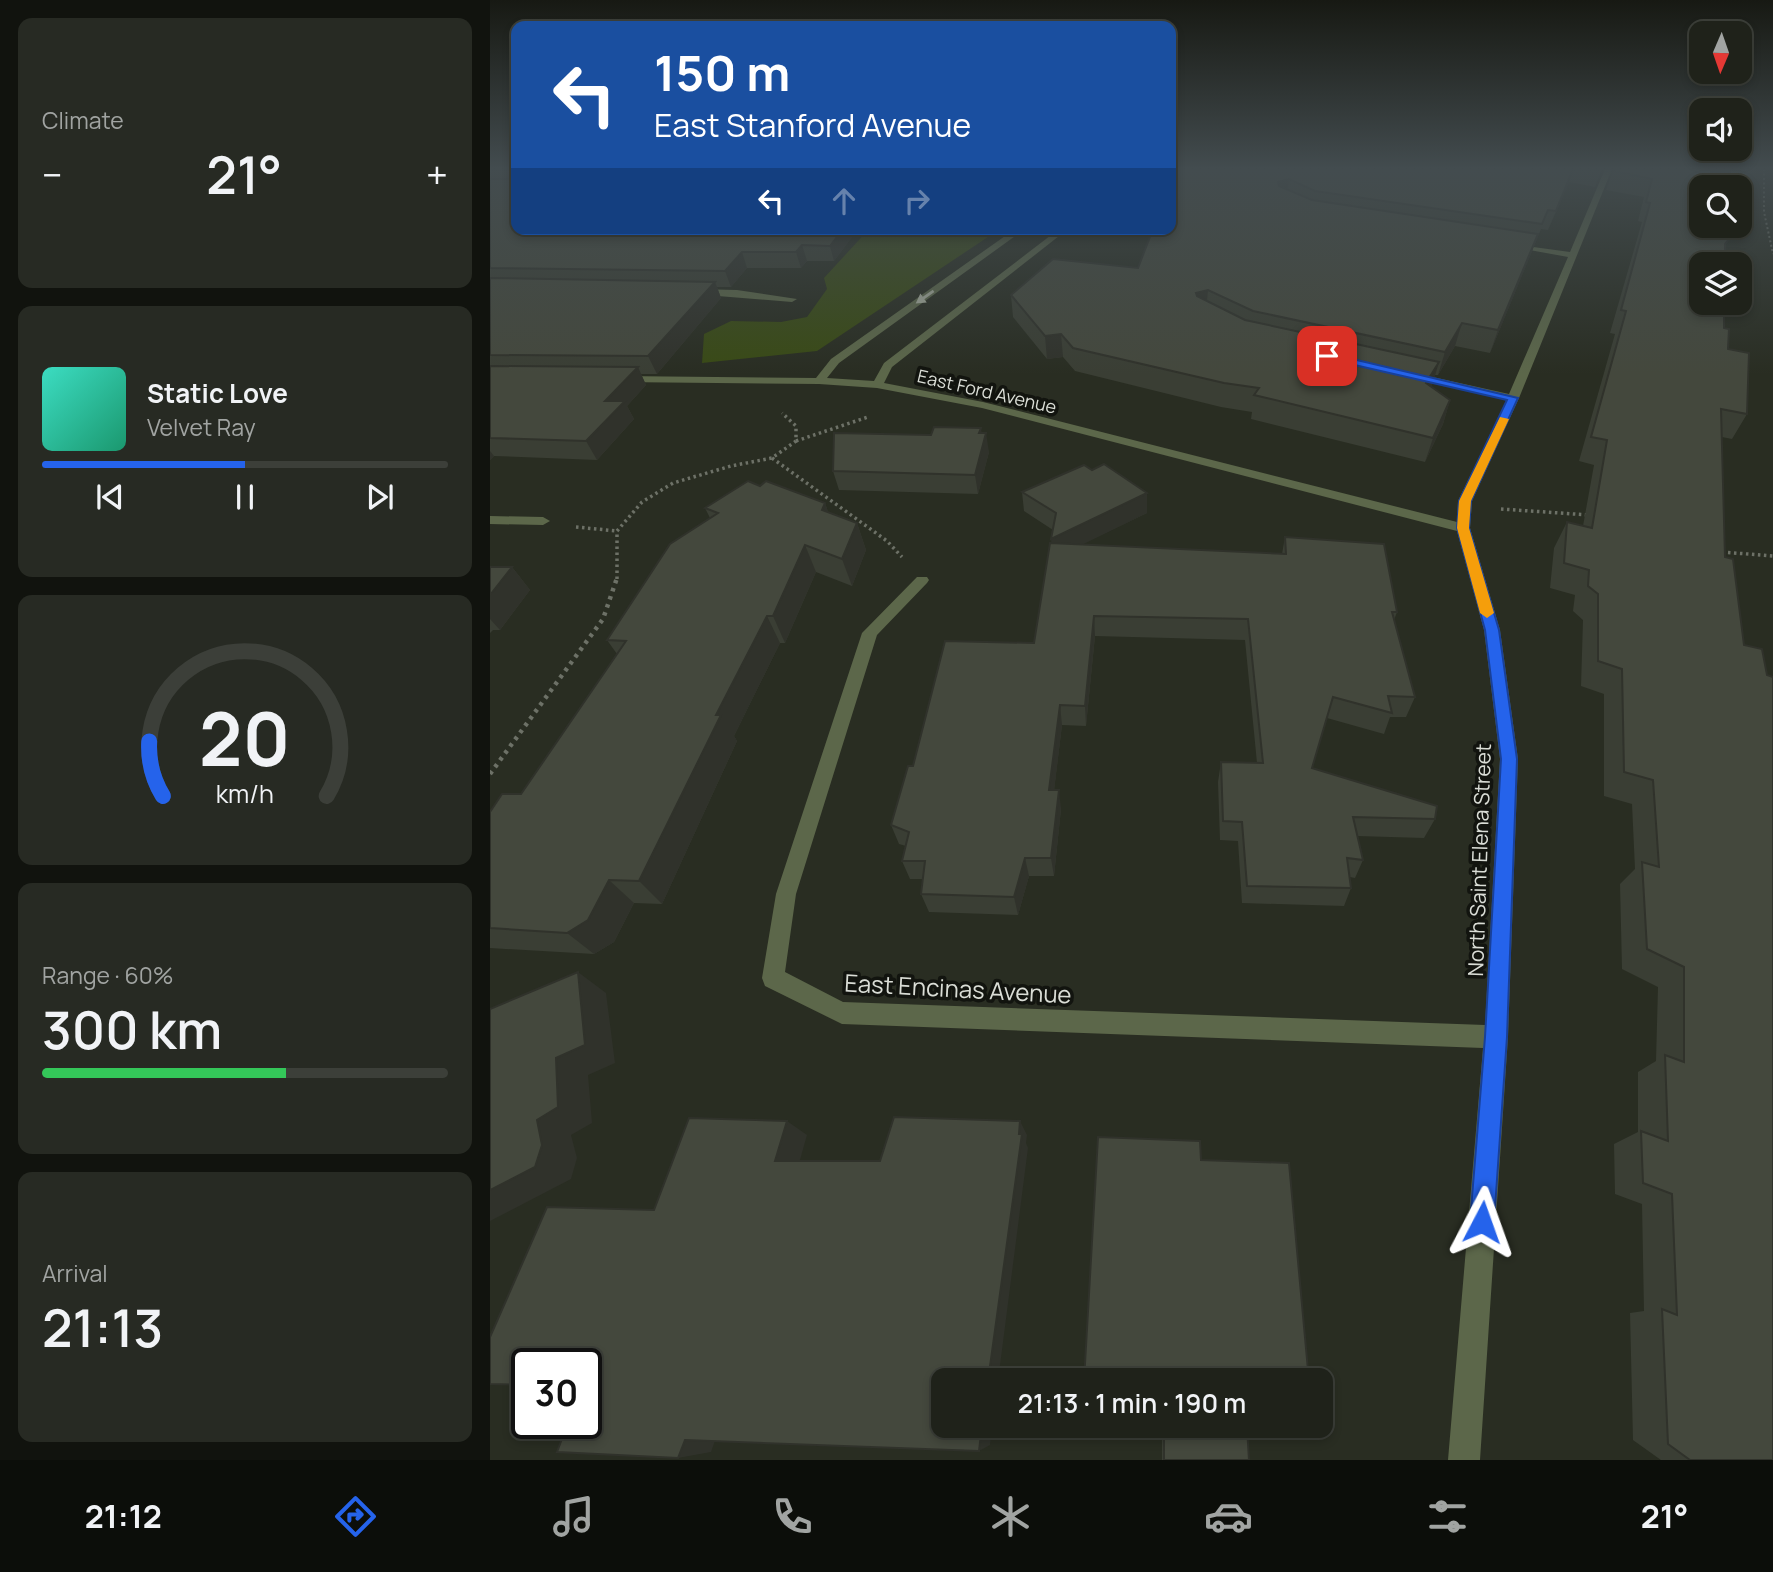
<!DOCTYPE html>
<meta charset="utf-8">
<style>
:root{--surface:#1f221a;--page:#272a23;--text:#f1f3f6;--muted:#a1a4a2;--line:#3c3f39;--accent:#2563eb}
body{margin:0;font-family:Manrope,sans-serif;background:var(--page);color:var(--text);height:100vh;display:flex;flex-direction:column;font-size:26px;white-space:nowrap}
*{box-sizing:border-box;margin:0}
p{font-size:23px;color:var(--muted)}
.icon{flex:none;width:38px;height:38px;fill:none;stroke:currentColor;stroke-width:2;stroke-linecap:round;stroke-linejoin:round}
.map{position:relative;flex:1;overflow:hidden}
.drawer{display:flex;flex-direction:column;gap:18px;padding:18px;background:#11130e;width:490px}
.drawer>*{flex:none}
.guide{position:absolute;left:21px;top:21px;width:665px;height:214px;border-radius:14px;box-shadow:0 4px 10px #0003,0 0 0 2px var(--line);background:#1a4fa0;color:#fff;overflow:hidden}
.needle{width:46px;rotate:182deg}
.buttons{position:absolute;left:1199px;top:21px;display:grid;gap:14px}
.buttons a{display:grid;place-items:center;width:63px;height:63px;border-radius:14px;background:var(--surface);box-shadow:0 4px 10px #0003,0 0 0 2px var(--line);font-size:35px}
.speed{position:absolute;left:21px;top:1348px;display:flex;gap:14px;font-size:35px;font-weight:700;text-align:center}
.speed>*{display:grid;place-content:center;width:91px;height:91px;border-radius:50%;background:var(--surface);box-shadow:0 4px 10px #0003,0 0 0 2px var(--line);line-height:1}
.speed .limit{border:4px solid #111;border-radius:10px;background:#fff;color:#111}
.pin{position:absolute;display:grid;place-items:center;width:60px;height:60px;color:#fff;margin:-30px;border-radius:14px;box-shadow:0 4px 10px #0006}
.me{position:absolute;width:77px;margin:-38px;rotate:4deg;stroke-linejoin:round;filter:drop-shadow(0 0 5px #0008)}
.turn{display:flex;align-items:center;gap:24px;height:147px;padding:0 28px;font-size:32px}
.turn .icon{width:91px;height:91px;stroke-width:2.5}
.turn b{display:block;font-size:49px;line-height:60px}
.lanes{display:flex;align-items:center;height:66px;padding:0 28px;background:#0003;justify-content:center;gap:35px;direction:ltr}
.lanes .off{opacity:.35}
.big{font-size:52px;font-weight:600;line-height:1.1}
.drawer .widget{flex:1;display:flex;flex-direction:column;justify-content:center;gap:10px;min-width:0;padding:0 24px;border-radius:14px;background:var(--page)}
.drawer .dial{align-items:center;gap:0}
.dial svg{height:182px;overflow:visible;fill:none;stroke:var(--line);stroke-width:7;stroke-linecap:round;text-anchor:middle}
.dial text{fill:var(--text);stroke:none}
.song{display:flex;align-items:center;gap:21px}
.cover{width:84px;height:84px;border-radius:10px;background:linear-gradient(135deg,hsl(170 70% 55%),hsl(160 70% 35%))}
.played{height:7px;border-radius:4px;background:linear-gradient(90deg,var(--accent) 50%,var(--line) 50%)}
.keys{display:flex;justify-content:space-around;direction:ltr}
.heat{display:flex;justify-content:space-between;align-items:center;font-size:38px;direction:ltr}
.charge{height:10px;border-radius:5px;background:linear-gradient(90deg,#34c759 60%,var(--line) 0)}
.trip{position:absolute;left:441px;top:1368px;width:402px;height:70px;border-radius:14px;background:var(--surface);box-shadow:0 4px 10px #0003,0 0 0 2px var(--line);font-weight:600;line-height:70px;text-align:center}
.tab-bar{display:flex;height:112px;justify-content:space-around;align-items:center;background:#0c0e0a;color:var(--muted)}
.tab-bar .icon{width:49px;height:49px}
.tab-bar .selected{color:var(--accent)}
.tab-bar b{font-size:32px;color:var(--text)}
main{display:flex;flex:1;min-height:0}
.map>svg:first-child{display:block}
.green{fill:#394a15}
.lines{fill:none;stroke-linecap:round;stroke-linejoin:round}
.path-far2{stroke:#6d7167;stroke-width:2;stroke-dasharray:2 2.5;stroke-linecap:butt}
.path-far1{stroke:#6d7167;stroke-width:3.5;stroke-dasharray:2.5 3.5;stroke-linecap:butt}
.path{stroke:#6d7167;stroke-width:4.5;stroke-dasharray:3.5 5;stroke-linecap:butt}
.minor{fill:#5c674a;fill-rule:evenodd}
.wall{fill:#3a3e34}
.shaded-wall{fill:#30322b}
.building{fill:#44483d;stroke:#30322b;stroke-width:2}
.oneway{fill:#a8ae9e}
.route{fill:#2563eb;stroke:#184099;stroke-width:2}
.slow{fill:#f59e0b}
.labels{text-anchor:middle;dominant-baseline:central;stroke-width:7;stroke-linejoin:round;paint-order:stroke}
.far-street-label{font-size:18px;fill:#daddd6;stroke:#12140f}
.street-label{font-size:21px;fill:#daddd6;stroke:#12140f}
.near-street-label{font-size:24px;fill:#daddd6;stroke:#12140f}
</style>
<main>
<section class="drawer">
<div class="widget"><p>Climate</p>
<div class="heat"><a>−</a><b class="big">21°</b><a>+</a></div>
</div>
<div class="widget">
<div class="song"><i class="cover"></i><div><b>Static Love</b><p>Velvet Ray</p></div></div>
<div class="played"></div>
<div class="keys"><svg class="icon" aria-label="previous" viewBox="0 0 24 24"><path d="M18 5L8 12l10 7zM5 5v14"/></svg><svg class="icon" aria-label="pause" viewBox="0 0 24 24"><path d="M8 5v14M16 5v14"/></svg><svg class="icon" aria-label="next" viewBox="0 0 24 24"><path d="M6 5l10 7-10 7zM19 5v14"/></svg></div>
</div>
<div class="widget dial"><svg viewBox="0 0 100 80">
<path d="M14 69A42 42 0 1 1 86 69"/>
<path d="M14 69A42 42 0 0 1 8 45" stroke="#2563eb"/>
<text x="50" y="56" font-size="32" font-weight="700">20</text>
<text x="50" y="72" font-size="11">km/h</text>
</svg></div>
<div class="widget"><p>Range · 60%</p><b class="big">300 km</b><div class="charge"></div></div>
<div class="widget"><p>Arrival</p><b class="big">21:13</b></div>
</section>
<div class="map">
<svg width="1283" height="1460" viewBox="0 0 1283 1460">
<rect width="100%" height="100%" fill="#292d22"/>
<!-- green -->
<path class="green" d="M379,229h131l-183,122 -115,12 2,-29 27,-13 50,1 26,-5 20,-28 -3,-11z"/>
<g class="lines">
<!-- path-far2 -->
<path class="path-far2" d="M1274,169v43l9,42"/>
<!-- path-far1 -->
<g class="path-far1">
<path d="M306,441l72,-24"/>
<path d="M282,458l115,83 15,16"/>
<path d="M1011,509l88,6"/>
<path d="M86,527l41,4"/>
<path d="M1232,552l51,4"/>
<path d="M127,579v-48l25,-29 31,-19 58,-17 41,-8 24,-17v-15l-14,-13"/>
</g>
<!-- path -->
<path class="path" d="M0,774l113,-155 14,-41"/>
<!-- minor -->
<g class="minor">
<path d="M1115,169h7l-93,229 -47,103 -2,27 30,102 18,129 -10,278 -28,423h-32l35,-412 -641,-24 -77,-38 -3,-8 14,-84 86,-261 55,-56h10l2,3 -2,3 -50,52 -81,259 -11,78 58,30 642,23 15,-266 -16,-129 -27,-99 -475,-123 -105,-20 -58,-4 -200,-2 -5,-3 5,-3 197,2 15,-19 184,-130h10l-186,134 -12,15 47,3 10,-18 175,-134h9l-176,138 -8,16 99,19 474,120 1,-21 49,-101 -102,-25 5,-3 99,22 59,-137 -60,-11 4,-2 58,8z"/>
<path d="M206,289l41,1 60,9 -5,3 -99,-8 -2,-2z"/>
<path d="M0,516l53,1 7,4 -7,4 -53,-1z"/>
</g>
</g>
<!-- wall -->
<g class="wall">
<path d="M26,169l342,60 -24,32h-27l-6,7h-54l-16,19h-14l4,11 -64,76h-16l5,11 -19,21 7,13 -37,41 -103,-4 -4,4v-290z"/>
<path d="M681,169h431l-7,18 -26,-5 -21,48 -7,-1 -51,124 -35,-7 -17,29h-3l-4,11 19,14 -7,24 -18,38 -174,-43 1,-7 -31,-5 -146,-36 -12,-14 -16,2 -34,-42 -2,-22 127,-27 33,-39z"/>
<path d="M1124,169h117l-6,78 -1,81 4,21 19,65 -15,25 -10,-2 3,120 48,903h-112l-28,-20 -3,-127 14,-2 -2,-107 -27,-10 -1,-50 24,-12v-60l18,-11 2,-74 -36,-18 -2,-85 15,-15 -3,-65 -28,-8v-102l-23,-8 2,-66 -10,-9 2,-16 -25,-7 4,-40 13,-26 16,4 11,-61 -15,-4 36,-127 -5,-1 32,-111 -4,-1 6,-24 -38,-7z"/>
<path d="M491,428v5l8,19 -11,42 -139,-4 -6,-19 98,-36z"/>
<path d="M270,486l65,17 3,9 29,11 9,27 -14,36 -36,-14 -31,71h-5l-46,93 3,5 -75,163 -28,-1 -20,39 -20,12 -104,-6v-136l31,-18 96,-140 -10,-14 103,-122 -5,-10z"/>
<path d="M532,492l125,21 -65,31 200,10 3,-17 112,75 -3,8 21,77 -9,20h-16l-6,17 -57,-16 -15,50 123,51 -11,19 -67,-2 6,24 -8,18 -5,-1 1,11 -7,18 -102,-3 -4,-62 -18,-1 -2,-58 3,-20 36,1 -12,-123 -150,-4 -9,90 -24,-1 -8,65 7,19 -7,67h-25l-11,39 -89,-3 -8,-18 2,-15h-13l-8,-18 4,-15 -7,-2 -8,-19 22,-59 121,-123 18,-100 1,-13 -29,-19z"/>
<path d="M0,567h22l18,23 -30,40h-7l-3,3z"/>
<path d="M672,1426h85l2,34h-87z"/>
</g>
<!-- shaded-wall -->
<g class="shaded-wall">
<path d="M1083,169l-4,13 -21,48 8,-19z"/>
<path d="M799,179l-3,19 -8,-16z"/>
<path d="M353,229h15l-24,32 -4,-15z"/>
<path d="M1048,234l-7,20 -41,99 8,-23z"/>
<path d="M312,245l5,16 -6,7 -5,-16z"/>
<path d="M252,252l5,16 -16,19 -6,-16z"/>
<path d="M225,282l6,16 -64,76 -9,-18z"/>
<path d="M718,290l-2,22 -11,3 1,-22z"/>
<path d="M972,323l-7,23 -17,29 7,-23z"/>
<path d="M571,334l2,23 -16,2 -2,-23z"/>
<path d="M949,362l-7,24 -13,20 7,-23z"/>
<path d="M148,367l8,18 -19,21 7,13 -37,41 -11,-19 19,-40z"/>
<path d="M960,400l-7,24 -18,38 8,-24z"/>
<path d="M491,428l2,16 3,-11 3,19 -11,42 -3,-19 4,-42z"/>
<path d="M0,451l4,5 -4,4z"/>
<path d="M657,493v20l-94,46 -2,-20z"/>
<path d="M335,503l9,26 -12,-19z"/>
<path d="M367,523l9,27 -14,36 -10,-27z"/>
<path d="M315,545l11,27 -31,71 -12,-27z"/>
<path d="M22,567l18,23 -30,40 -10,-11v-24z"/>
<path d="M277,616l13,27 -46,93 3,5 -75,163 -23,-23 77,-166z"/>
<path d="M604,616l1,20 -9,90 -1,-20z"/>
<path d="M570,705l2,20 -10,84 -3,-19z"/>
<path d="M569,790l2,19 -7,67 -3,-18z"/>
<path d="M535,858l4,18 -11,39 -4,-18z"/>
<path d="M119,880l25,23 -20,39 -20,12 -27,-21z"/>
<path d="M88,972l28,21 9,70 -27,12 4,48 -21,12 6,23 -6,21 -81,42v-31l47,-70z"/>
<path d="M297,1121l20,14 -11,39 -21,-13z"/>
<path d="M530,1121l7,14 -1,8 2,5 -30,233h-10z"/>
<path d="M492,1426h10l-2,19 -11,6z"/>
<path d="M227,1435l-6,17 -33,6 7,-18z"/>
</g>
<!-- building -->
<g class="building">
<path d="M0,169h26v60h327l-13,17 -28,-1 -6,7h-54l-17,19 -235,-3v-89h19l2,-9z"/>
<path d="M681,169h402l-17,42 -8,-1 -6,14 -227,-33 -26,-12 -11,3 1,4 33,14 226,34 -40,96 -36,-7 -17,29 -192,-41 -45,-21 -12,3 1,3 48,24 194,42 -13,21 24,17 -17,38 -179,-43 5,-7 -35,-5 -151,-35 -12,-14 -16,2 -34,-41 42,-36 85,9 15,-39h18z"/>
<path d="M1125,169h116v18h-30v39h27l-1,4 3,8 -5,6v20h-24v39h23v25l5,1 -1,20 21,4 -2,61 -26,-5 4,148 8,2 11,86 18,4 5,26 6,2v783h-83l-22,-16 -6,-135 15,6 -5,-121 -29,-11 -2,-52 27,10 -3,-86 19,7v-95l-37,-18 -5,-87 17,5 -6,-87 -29,-8 -2,-103 -24,-8v-67l-10,-8 1,-16 -25,-7 3,-41 25,6 15,-88 -16,-3 35,-126 -5,-1 29,-107 -4,-1 6,-23 -38,-8z"/>
<path d="M0,278l225,4 -67,74 -158,-1z"/>
<path d="M0,366l148,1 -33,34h20l-39,40 -96,-3z"/>
<path d="M444,427l47,1 -2,5h7l-11,42 -142,-4 1,-38 97,2z"/>
<path d="M614,464l43,29 -96,46 5,-26 -34,-21 62,-27 8,5z"/>
<path d="M258,481l12,5 6,-5 59,22 -3,7 35,13 -15,36 -37,-14 -32,71h-6l-51,99h5l-82,166 -30,-1 -21,40 -21,13 -77,-5v-116l12,-18h19l105,-153 -19,-1 63,-96 48,-31 -13,-5z"/>
<path d="M795,537l99,7 13,68h-5l23,85 -27,-1 4,17 -59,-16 -21,71 125,38 -2,13 -82,-2 10,43 -16,-2 4,30 -104,-2 -5,-64 -19,-1 -2,-59 42,1 -15,-144 -154,-3 -9,90 -25,-1 -11,85h10l-8,68h-26l-11,39 -93,-3 4,-33h-23l7,-29 -18,-7 17,-59h5l32,-125 89,2 16,-100 236,11z"/>
<path d="M0,567h22l-22,28z"/>
<path d="M88,972l7,73 -29,13 2,49 -21,13 5,25 -7,22 -45,23v-181z"/>
<path d="M404,1117l126,4 -1,13h3l-34,247h-45v45h39l-3,25 -294,-11 -7,18 -121,-6 11,-29h18v-60h-59v22l-37,-1v-47l57,-130 107,3 35,-92 98,3 -12,40h105z"/>
<path d="M608,1137l102,4 1,19 88,3 20,218h-225z"/>
<path d="M674,1426h83l2,34h-85z"/>
</g>
<!-- one-way arrows -->
<defs><path id="oneway-solid" d="M-6-.8H1V-3.2L6.5 0L1 3.2V.8H-6Z" transform="scale(1.75)"/></defs>
<use class="oneway" href="#oneway-solid" transform="translate(435 297) rotate(145)"/>
<!-- sky -->
<linearGradient id="sky" x2="0" y2="1"><stop stop-color="#171913"/><stop offset="0.45" stop-color="#434c4f"/><stop offset="1" stop-color="#434c4f" stop-opacity="0"/></linearGradient>
<rect width="1283" height="374" fill="url(#sky)"/>
<!-- route -->
<path class="route" d="M837,353l191,45 -47,103 -2,27 30,102 18,129 -10,278 -13,185 -3,9 -9,3 -9,-3 -3,-9 15,-185 16,-278 -16,-129 -28,-102 2,-27 48,-101 -183,-42 -2,-2z"/>
<!-- slow -->
<path class="slow" d="M1010,417l9,2 -38,82 -2,27 25,85 -7,5 -7,-5 -23,-85 2,-27z"/>
<g class="labels">
<!-- far-street labels -->
<g class="far-street-label">
<text transform="translate(497 391) rotate(13)">East Ford Avenue</text>
</g>
<!-- street labels -->
<g class="street-label">
<text transform="translate(989 860) rotate(-88)">North Saint Elena Street</text>
</g>
<!-- near-street labels -->
<g class="near-street-label">
<text transform="translate(468 988) rotate(3)">East Encinas Avenue</text>
</g>
</g>
</svg>
<div class="buttons">
<a><svg class="needle" viewBox="-14 -14 28 28"><path d="M0-13l5 13h-10z" fill="#e53935"/><path d="M0 13l5-13h-10z" fill="#a1a4a2"/></svg></a>
<a><svg class="icon" aria-label="sound" viewBox="0 0 24 24"><path d="M4 9h4l5-4v14l-5-4H4zM17 9q2 3 0 6"/></svg></a>
<a><svg class="icon" aria-label="search" viewBox="0 0 24 24"><circle cx="10" cy="10" r="6"/><path d="M15 15l6 6"/></svg></a>
<a><svg class="icon" aria-label="layers" viewBox="0 0 24 24"><path d="M12 4l9 5-9 5-9-5zM3 14l9 5 9-5"/></svg></a>
</div>
<div class="speed"><div class="limit">30</div></div>
<div class="pin" style="left:837px;top:356px;background:#d93025"><svg class="icon" aria-label="arrive" viewBox="0 0 24 24"><path d="M6 21V4h12l-3 4 3 4H6"/></svg></div>
<svg class="me" style="left:992px;top:1222px" viewBox="-20 -20 40 40"><path d="M0-17L14 15 0 8-14 15z" fill="#2563eb" stroke="#fff" stroke-width="4"/></svg>
<div class="trip">21:13 · 1 min · 190 m</div>
<div class="guide">
<div class="turn"><svg class="icon" aria-label="left" viewBox="0 0 24 24"><path d="M17 20v-9H6M10 6l-5 5 5 5"/></svg><div><b>150 m</b>East Stanford Avenue</div></div>
<div class="lanes"><svg class="icon" aria-label="left" viewBox="0 0 24 24"><path d="M17 20v-9H6M10 6l-5 5 5 5"/></svg><svg class="icon off" aria-label="ahead" viewBox="0 0 24 24"><path d="M12 20V5M6 11l6-6 6 6"/></svg><svg class="icon off" aria-label="right" viewBox="0 0 24 24"><path d="M7 20v-9h11M14 6l5 5-5 5"/></svg></div>
</div>
</div>
</main>
<nav class="tab-bar">
<b>21:12</b>
<svg class="icon selected" aria-label="directions" viewBox="0 0 24 24"><path d="M12 3l9 9-9 9-9-9zM9 14v-3h6M13 9l2 2-2 2"/></svg>
<svg class="icon" aria-label="music" viewBox="0 0 24 24"><path d="M9 18V5l10-2v13"/><circle cx="6" cy="18" r="3"/><circle cx="16" cy="16" r="3"/></svg>
<svg class="icon" aria-label="phone" viewBox="0 0 24 24"><path d="M5 4h4l2 5-3 2q2 4 5 5l2-3 5 2v4C11 20 4 13 5 4z"/></svg>
<svg class="icon" aria-label="climate" viewBox="0 0 24 24"><path d="M12 3v18M4 7l16 10M4 17L20 7"/></svg>
<svg class="icon" aria-label="car" viewBox="0 0 24 24"><path d="M5 17H2v-5l4-1 3-4h7l3 4 3 1v5h-3M9 17h6M6 11h13"/><circle cx="7" cy="17" r="2"/><circle cx="17" cy="17" r="2"/></svg>
<svg class="icon" aria-label="filters" viewBox="0 0 24 24"><path d="M4 7h16M4 17h16"/><circle cx="9" cy="7" r="2"/><circle cx="15" cy="17" r="2"/></svg>
<b>21°</b>
</nav>
